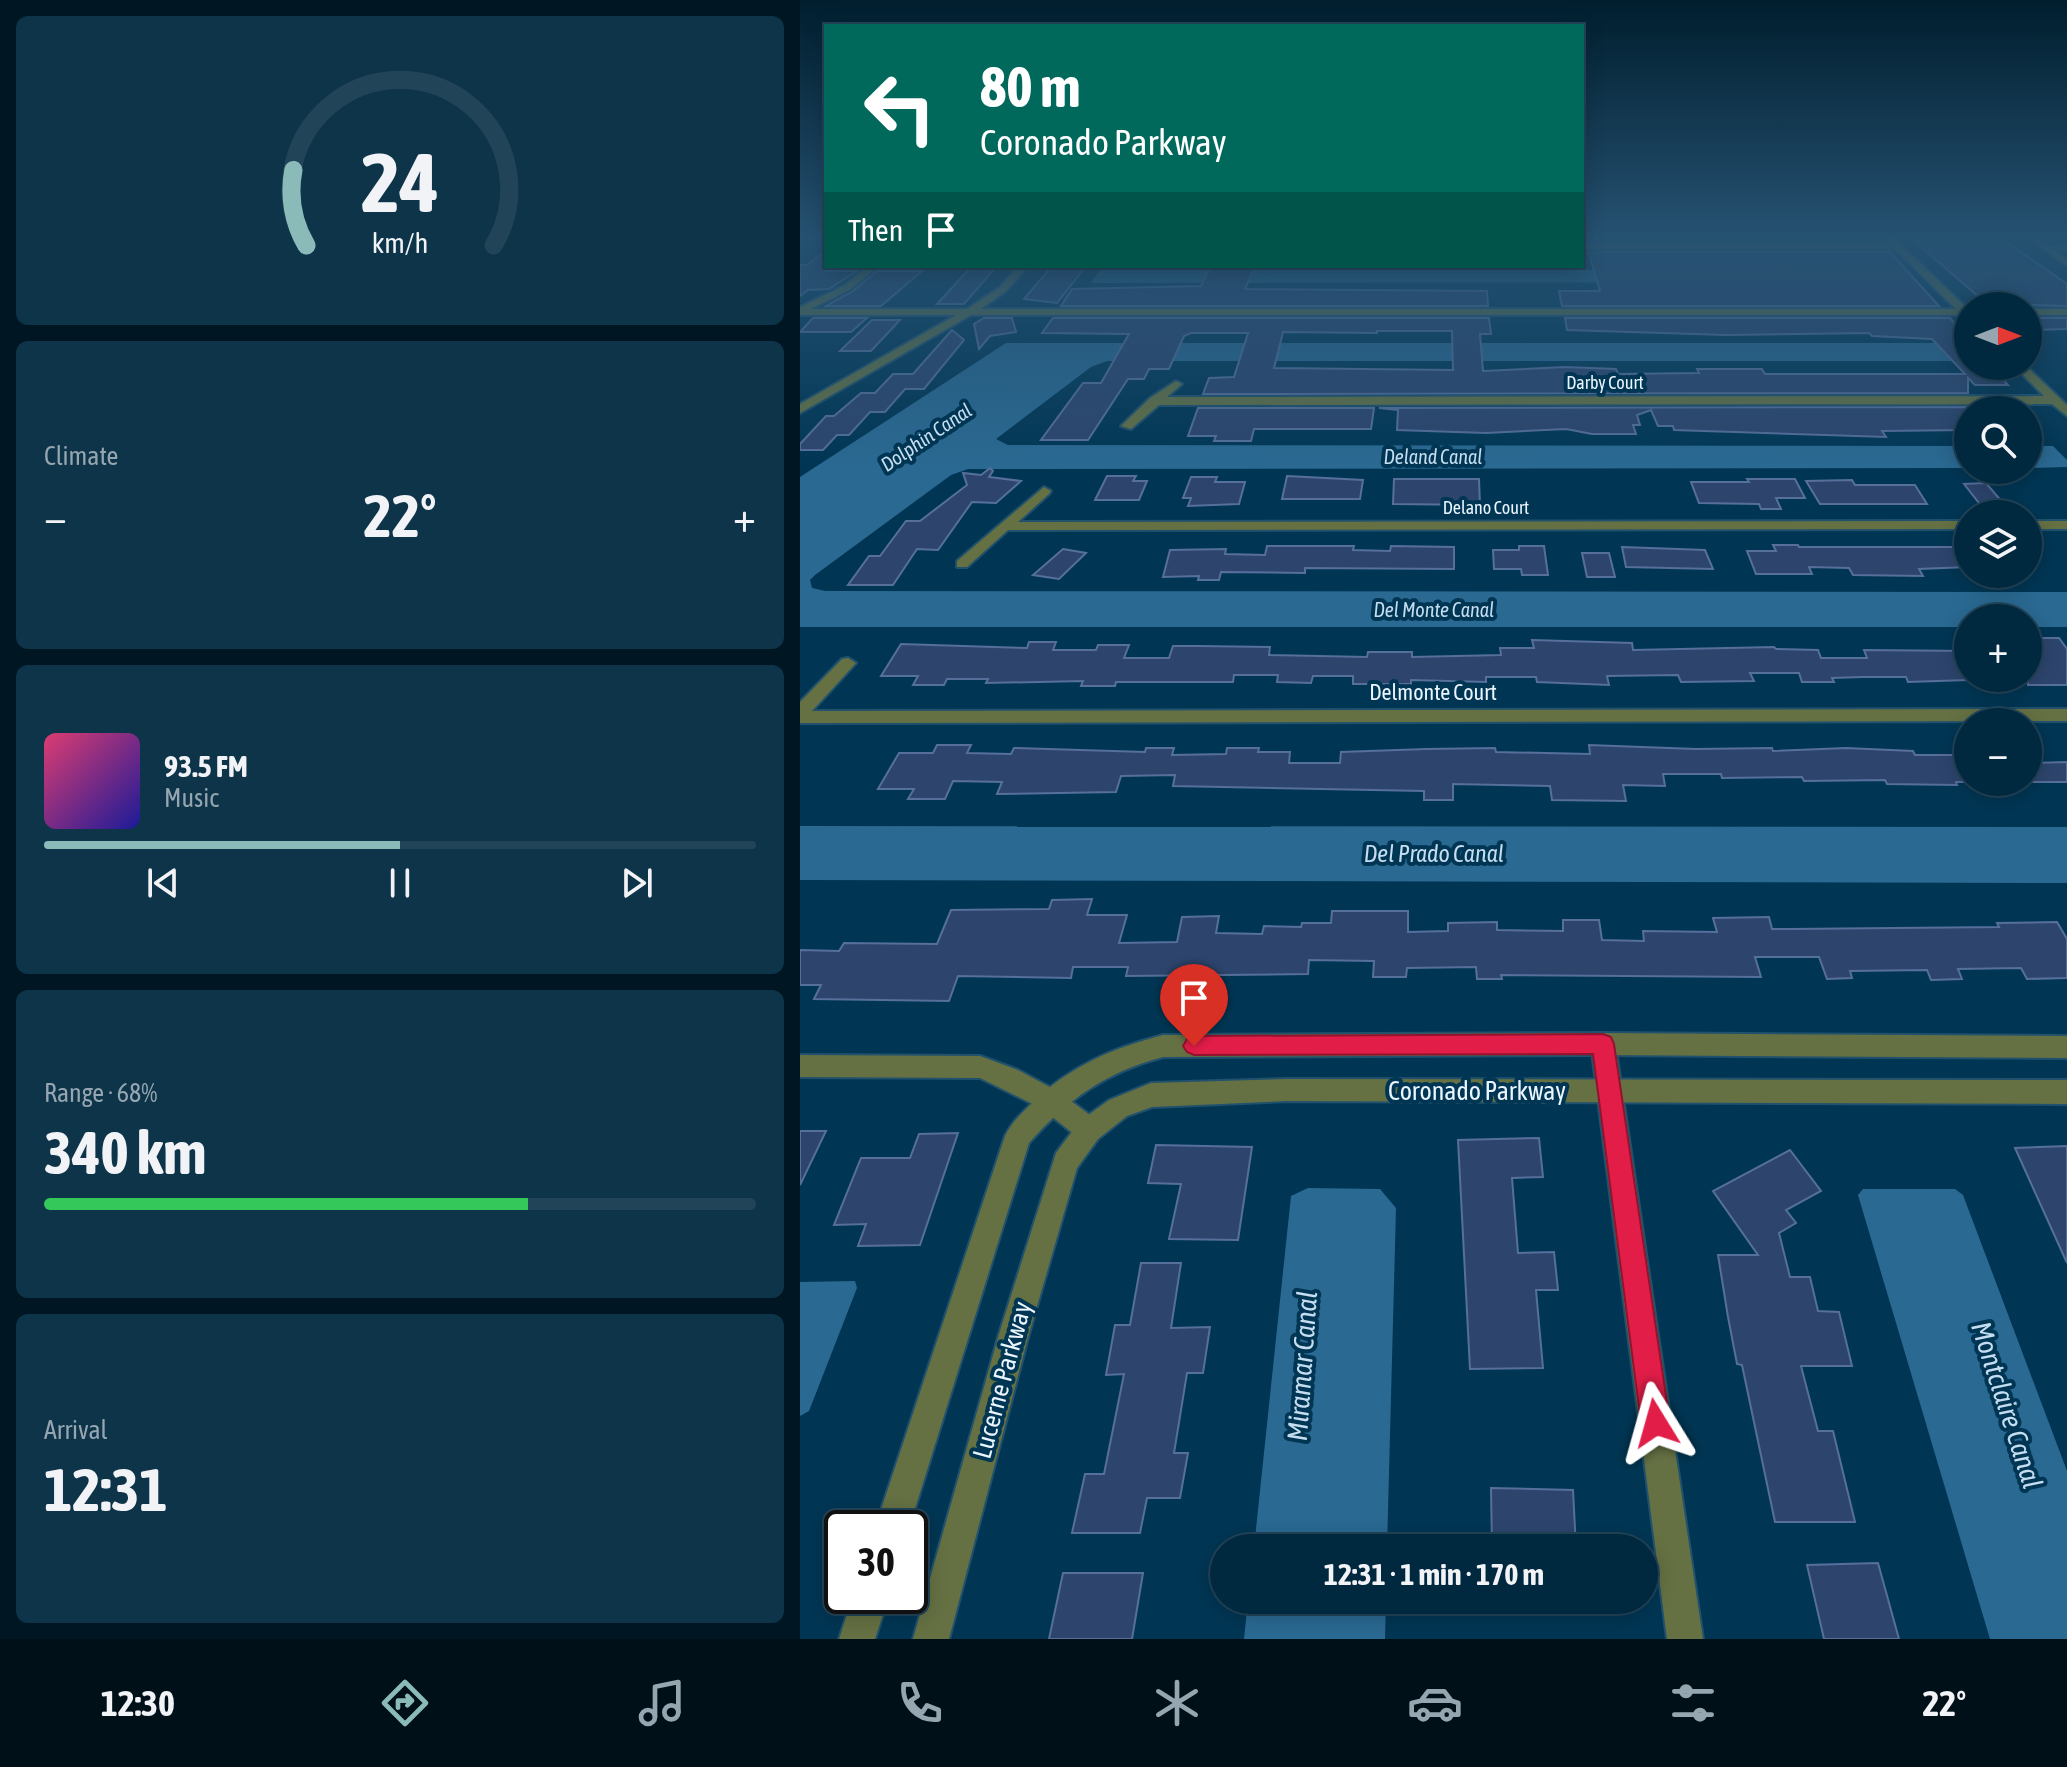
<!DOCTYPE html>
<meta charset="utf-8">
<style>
:root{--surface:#00283f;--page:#0e344a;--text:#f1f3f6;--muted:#95a6b0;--line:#224459;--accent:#8bbbb9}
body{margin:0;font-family:"Asap Condensed",sans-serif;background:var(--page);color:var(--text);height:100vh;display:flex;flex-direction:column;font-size:30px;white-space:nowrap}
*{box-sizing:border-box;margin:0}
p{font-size:26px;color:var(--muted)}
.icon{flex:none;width:44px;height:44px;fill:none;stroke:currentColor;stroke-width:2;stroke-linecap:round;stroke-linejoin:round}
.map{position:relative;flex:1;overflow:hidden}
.drawer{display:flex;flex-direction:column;gap:16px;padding:16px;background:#001623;width:800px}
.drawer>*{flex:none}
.banner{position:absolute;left:24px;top:24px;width:760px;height:244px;border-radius:0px;box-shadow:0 4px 20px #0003,0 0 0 2px var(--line);background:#00695c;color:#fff;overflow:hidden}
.needle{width:52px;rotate:90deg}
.tools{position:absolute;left:1154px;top:292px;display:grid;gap:16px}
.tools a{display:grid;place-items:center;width:88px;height:88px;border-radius:50%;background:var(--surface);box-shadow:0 4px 20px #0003,0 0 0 2px var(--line);font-size:40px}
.speed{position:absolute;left:24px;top:1510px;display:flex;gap:16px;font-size:40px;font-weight:700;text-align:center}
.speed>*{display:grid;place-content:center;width:104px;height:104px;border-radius:50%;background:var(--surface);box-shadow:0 4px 20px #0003,0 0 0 2px var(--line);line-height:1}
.speed .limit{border:4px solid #111;border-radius:12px;background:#fff;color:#111}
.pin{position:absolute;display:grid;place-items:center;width:68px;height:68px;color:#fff;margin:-82px -34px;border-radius:50% 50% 50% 0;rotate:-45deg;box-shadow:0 0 8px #0007}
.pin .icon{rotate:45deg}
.me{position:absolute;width:88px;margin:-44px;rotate:352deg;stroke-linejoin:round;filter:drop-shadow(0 0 6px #0008)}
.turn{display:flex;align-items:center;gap:28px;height:168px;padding:0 24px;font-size:36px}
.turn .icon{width:104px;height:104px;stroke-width:2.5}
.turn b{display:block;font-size:56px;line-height:68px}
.then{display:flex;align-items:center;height:76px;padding:0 24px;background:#0003;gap:16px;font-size:30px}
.big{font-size:60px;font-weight:700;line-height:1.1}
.drawer .tile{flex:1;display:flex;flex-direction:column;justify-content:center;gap:12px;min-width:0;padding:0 28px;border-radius:12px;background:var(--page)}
.drawer .dial{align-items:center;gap:0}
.dial svg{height:208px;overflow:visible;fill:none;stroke:var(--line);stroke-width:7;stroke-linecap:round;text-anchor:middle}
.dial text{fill:var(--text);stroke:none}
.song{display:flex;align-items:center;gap:24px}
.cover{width:96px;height:96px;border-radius:12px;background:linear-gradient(135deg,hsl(340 70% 55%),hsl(240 70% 35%))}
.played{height:8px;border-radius:4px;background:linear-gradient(90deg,var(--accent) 50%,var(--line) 50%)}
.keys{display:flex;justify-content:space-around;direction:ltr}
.heat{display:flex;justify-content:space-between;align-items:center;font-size:44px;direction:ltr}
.charge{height:12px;border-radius:6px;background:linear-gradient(90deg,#34c759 68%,var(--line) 0)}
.trip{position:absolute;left:410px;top:1534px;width:448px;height:80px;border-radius:40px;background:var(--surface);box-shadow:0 4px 20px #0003,0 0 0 2px var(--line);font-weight:700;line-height:80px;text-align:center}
.tab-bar{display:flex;height:128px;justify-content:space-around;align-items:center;background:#001019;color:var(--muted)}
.tab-bar .icon{width:56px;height:56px}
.tab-bar .current{color:var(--accent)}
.tab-bar b{font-size:36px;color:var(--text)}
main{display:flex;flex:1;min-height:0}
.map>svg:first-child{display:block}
.water{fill:#2a6992}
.building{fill:#2d456d;stroke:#566f9b;stroke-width:2;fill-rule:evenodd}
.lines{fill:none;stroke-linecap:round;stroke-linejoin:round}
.minor-casing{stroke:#21516c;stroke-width:4}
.tertiary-casing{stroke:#21516c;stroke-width:4}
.minor{fill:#657143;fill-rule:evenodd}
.tertiary{fill:#657143;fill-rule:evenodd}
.route{fill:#e11d48;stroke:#92132f;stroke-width:2}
.labels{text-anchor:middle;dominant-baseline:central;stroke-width:8;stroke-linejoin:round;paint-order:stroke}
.far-street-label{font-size:18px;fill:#ebf5fd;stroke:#003654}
.far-water-label{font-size:20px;font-style:italic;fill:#c5ddf0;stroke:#003654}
.street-label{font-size:22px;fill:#ebf5fd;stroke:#003654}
.water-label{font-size:24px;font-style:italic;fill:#c5ddf0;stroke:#003654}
.near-street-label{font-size:26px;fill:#ebf5fd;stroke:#003654}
.near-water-label{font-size:28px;font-style:italic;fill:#c5ddf0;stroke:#003654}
</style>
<main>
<section class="drawer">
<div class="tile dial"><svg viewBox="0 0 100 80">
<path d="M14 69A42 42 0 1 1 86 69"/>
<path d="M14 69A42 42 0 0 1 9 40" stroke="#8bbbb9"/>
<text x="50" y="56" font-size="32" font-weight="700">24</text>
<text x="50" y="72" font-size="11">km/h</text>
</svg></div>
<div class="tile"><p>Climate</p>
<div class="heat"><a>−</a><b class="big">22°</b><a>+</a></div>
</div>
<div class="tile">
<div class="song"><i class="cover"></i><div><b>93.5 FM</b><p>Music</p></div></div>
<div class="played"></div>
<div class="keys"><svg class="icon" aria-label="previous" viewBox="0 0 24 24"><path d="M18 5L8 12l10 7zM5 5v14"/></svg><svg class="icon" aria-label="pause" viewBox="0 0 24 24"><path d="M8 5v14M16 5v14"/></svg><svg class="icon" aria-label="next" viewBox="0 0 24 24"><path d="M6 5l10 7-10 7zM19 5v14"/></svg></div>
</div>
<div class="tile"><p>Range · 68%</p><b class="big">340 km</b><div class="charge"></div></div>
<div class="tile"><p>Arrival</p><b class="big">12:31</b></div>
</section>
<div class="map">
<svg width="1267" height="1639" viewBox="0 0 1267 1639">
<rect width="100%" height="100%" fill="#003654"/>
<!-- water -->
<g class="water">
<path d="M302,266h94l12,4h679l13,12 -809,1z"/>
<path d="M206,343h953l9,18h-861l-16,6 -95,72 12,6 960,1v22l-1000,1 -17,6 -136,100 -5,5 2,8 13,3 1242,1v35h-39v-9h-60v9h-1168v-150z"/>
<path d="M1228,446h25l14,14v7l-39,1z"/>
<path d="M0,826l1267,1v56l-1267,-3z"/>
<path d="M508,1188l72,1 16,19 -9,340h-133l37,-352z"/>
<path d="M1063,1189h92l8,6 104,276v168h-77l-132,-444z"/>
<path d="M55,1281l2,7 -48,123 -9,5v-134z"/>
<path d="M448,1600h138l-1,39h-141z"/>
</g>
<!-- building -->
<g class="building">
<path d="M800,238h277l2,2h-278z"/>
<path d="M1113,240h91l63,44v22l-80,-2z"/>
<path d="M26,250v21h31l-28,18 -21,1 -8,6v-31h7z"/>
<path d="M805,252h285l49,54h-377l-3,-15h41l-11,-38z"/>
<path d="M172,266h25l-33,38h-27z"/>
<path d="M252,266h34l-29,37 -33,-4z"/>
<path d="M411,266h44l-10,23 242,2 1,15h-427l11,-17 129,-3z"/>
<path d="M77,271h45l-41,35h-55l27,-15z"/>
<path d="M13,318h54l-16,14h-51z"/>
<path d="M184,318h28l4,14 -26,4 -11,13 -5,-25z"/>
<path d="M253,318h436l2,16h-11l3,37 82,-4 51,2 2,5 81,-1 -2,-4h65l3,5h200l-33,-35 -60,-3 -3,-3 -143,2 -159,-5 -2,-12h385l15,17h-5l8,8v23h22l18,19h-33l-7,-7v15l-765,1 6,-16 25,-1 14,-44h-57l-7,3 -15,33h-20l-5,10h-16l-40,61h-47l42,-57h18l28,-49 -87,-1zM577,331h75l1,39 -179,-2 9,-36 94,1z"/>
<path d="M1228,318h39v11l-39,1z"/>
<path d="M72,320h28l-29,31h-31z"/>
<path d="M152,330l12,10 -40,49h-19l-20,23h-15l-21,23h-12l-14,15h-23v-6l26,-28h8l27,-23h14l18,-19h20z"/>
<path d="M1168,407v23l-86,1 4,6 -212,-7 -1,-4h-15l-7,-16 -14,5 3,10h-7l3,9h-44l-26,-5 -80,4 -89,-3 1,-20 -19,-2z"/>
<path d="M398,408h176l-3,21h-117l-3,12h-37l2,-5h-28z"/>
<path d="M190,468l3,3 -4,6 32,4 -25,22 -24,-1 -34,48 -21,-1 -24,36h-45l21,-29h11l26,-35h14l47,-36 -4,-12 18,2z"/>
<path d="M307,476h29l-3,5h14l-8,19h-44z"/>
<path d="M487,476l76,4 -3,19h-78z"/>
<path d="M391,477h26l-2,5h30l-6,22 -51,2 3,-8h-8z"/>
<path d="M594,479h85l1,26 -87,-1z"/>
<path d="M947,479h48l10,19h-29l5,11h-20l-2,-5 -60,-1 -8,-21h58z"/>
<path d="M1052,480l3,5h60l12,19h-107l-14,-23z"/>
<path d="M1186,483l17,20h-24l-15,-19z"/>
<path d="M973,545h25l1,2h169v20l-49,2 4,7 -70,-1 -4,-7 -40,-1 3,7h-56l-9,-23h29z"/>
<path d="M467,546h87l-1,4 37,1 1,-5 63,1v22l-149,-1v5l-84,-1 -2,8h-21l1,-4 -36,1 7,-27 56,-1 -1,5 40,1z"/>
<path d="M719,546h25l4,29h-26l-1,-6h-27l-1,-19h26z"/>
<path d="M822,547l83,3 8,19 -87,-2z"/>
<path d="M263,549l23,4 -27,26 -26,-4z"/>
<path d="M782,553h27l6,24h-28z"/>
<path d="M1228,638h31l8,11v36h-39z"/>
<path d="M732,640l100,3 1,7 141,-3 2,2 42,1 3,8h46l-3,-8 104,1v29l-60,2 -2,-5h-44l-30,1 2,4h-32l-3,-9h-49l4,8 -73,1 -3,-7 -71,1 2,9 -72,-3 -1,-5h-50v5l-75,-2v4h-58v-8h-40l-2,7 -34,-1 1,-7h-44l-1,7h-117l-1,4h-34l2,-5 -97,2 2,-4h-41l-3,6h-31l5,-9h-37l20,-32 126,4 2,-6h27l-3,8h43l2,-5h31l-5,13h45l4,-12h25l72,1 -1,8 98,2 1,-5h44v5l89,-2 -1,-7h34z"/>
<path d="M137,745h34l-4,8 44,1 3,-6 131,4 1,-4h28l-2,7 54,-1 1,-6h32l-1,4h32l-1,11h51l1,-11 85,-3 69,-1 1,4 94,2 -1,-9 107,4 76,-1 1,3 73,-3 67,3 2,4h53v27h-12l1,3 -70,-1 -2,-4 -81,1 -2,-4 -80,1 -1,-4h-58l2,12 -42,-1 3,16 -74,-1 -2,-14 -97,-2v16h-29v-9l-251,-5 2,-11 -54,1 -5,16 -119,2 5,-12 -49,-1 -8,18h-37l6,-10h-36l21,-36h34z"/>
<path d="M1267,762v20h-39v-19z"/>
<path d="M292,899l-5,16h40l-8,28 58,-1 5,-25 37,-1 -3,17 46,1 2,-8 37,1 1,-4h29l1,-12h76v21l40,-1v-8l49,-1v8l66,1v-11h36l3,20 42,1 -1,-10 74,1 -4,-14 56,-1 3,12h18l209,-2 -2,-4 60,-1 10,17v39l-40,1 -6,-11 -63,1 4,10 -31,1 -4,-10 -77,1 2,7 -25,1 -8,-22h-64l6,20 -260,-2 1,4h-25l-1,-12 -69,1 -1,9h-33l1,-16 -65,-1 -1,14 -182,2 2,-9h-55l-2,11 -113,-2 -9,25 -135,-2 7,-14h-21v-35l39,1 5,-8 93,1 14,-34 98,-1 3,-9z"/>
<path d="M0,1131h26l-26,54z"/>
<path d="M158,1133l-38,112 -62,1 8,-22 -32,1 27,-67h49l9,-24z"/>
<path d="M739,1138l4,39 -31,1 6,75 36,-1 4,38h-22l7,78 -73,1 -12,-229z"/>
<path d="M356,1145l96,2 -14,93 -69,-1 12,-55 -33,-1z"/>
<path d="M1267,1146v117l-52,-115z"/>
<path d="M990,1150l31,41 -35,19 10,13 -17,10 11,44h20l8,34 21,1 13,54h-51l17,65h15l22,91h-80l-33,-157 -5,-1 -9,-47 -10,-62h40l-45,-64z"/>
<path d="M341,1263h40l-10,65 39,-1 -7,46h-16l-13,80h14l-8,45h-33l-7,35h-68l13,-59h19l20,-100 -18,1 9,-50h15z"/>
<path d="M691,1488l82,2 3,58h-84z"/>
<path d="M1078,1563l21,76h-75l-17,-74z"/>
<path d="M263,1573h80l-11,66h-83z"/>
</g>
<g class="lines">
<!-- minor casing -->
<g class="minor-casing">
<g id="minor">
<path d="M1085,238h9l74,71v9l-6,-3h-991l-171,98v-9l156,-89h-156v-8l45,-22 23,-19h11l-28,23 -40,20h156l33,-22 18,-21h10l-22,25 -25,18h975l-61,-60h-313v-6h308z"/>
<path d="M1267,244v6l-24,-2z"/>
<rect x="1228" y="309" width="39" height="6"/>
<path d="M1214,366h12l41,39v11l-15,-12 -893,1 -28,24 -10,-3 29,-28 26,-17 6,3 -15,13 877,-1z"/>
<path d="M244,487l7,4 -2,3 -31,28 950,-1v8l-960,1 -41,37h-10v-6z"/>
<rect x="1228" y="521" width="39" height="8"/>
<path d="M48,658l8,5 -44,48 1255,-2v12l-1267,2v-21l42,-43z"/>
<path d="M803,1033l9,3 3,8 88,595h-36l-76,-595 3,-8z"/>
<path d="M0,1055l180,1 38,14 41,22 39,29 4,9 -4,9 -9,3 -9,-3 -39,-31 -61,-30 -180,-1z"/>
</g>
</g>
<!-- tertiary casing -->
<g class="tertiary-casing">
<g id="tertiary">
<path d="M1228,238h9l30,21v7z"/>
<path d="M803,1033l464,3v22l-464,-3 -440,2c-57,15 -95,42 -134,86l-120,385h-34l130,-392c6,-13 17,-23 27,-33 38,-37 81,-55 131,-68z"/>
<path d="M486,1079l781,1v24l-781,-3 -134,6 -25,9 -29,23 -21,29 -48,166 -80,305h-36l86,-305 57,-181 24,-32 29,-21 42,-17z"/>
<path d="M53,1596h36l-14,43h-36z"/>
</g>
</g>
<!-- minor -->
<use href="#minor" class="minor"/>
<!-- tertiary -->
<use href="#tertiary" class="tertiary"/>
</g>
<!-- sky -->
<linearGradient id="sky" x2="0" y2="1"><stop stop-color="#001e2e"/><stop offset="0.51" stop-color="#265272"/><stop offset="1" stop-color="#265272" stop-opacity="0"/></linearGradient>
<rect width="1267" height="467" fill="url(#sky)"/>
<!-- route -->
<path class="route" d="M803,1034l8,3 3,7 56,379 -4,10 -10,4 -11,-4 -4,-10 -48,-369 -399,1 -7,-3 -4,-6 4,-7 7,-3z"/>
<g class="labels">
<!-- far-street labels -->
<g class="far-street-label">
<text x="805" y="382">Darby Court</text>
<text x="686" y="507">Delano Court</text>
</g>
<!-- far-water labels -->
<g class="far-water-label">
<text transform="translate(126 437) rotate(-34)">Dolphin Canal</text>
<text x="633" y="456">Deland Canal</text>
<text x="634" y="609">Del Monte Canal</text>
</g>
<!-- street labels -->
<g class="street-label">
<text x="633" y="692">Delmonte Court</text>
</g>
<!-- water labels -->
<g class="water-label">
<text x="634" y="853">Del Prado Canal</text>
</g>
<!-- near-street labels -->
<g class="near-street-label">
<text x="677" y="1091">Coronado Parkway</text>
<text transform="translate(202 1380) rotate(-75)">Lucerne Parkway</text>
</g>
<!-- near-water labels -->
<g class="near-water-label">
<text transform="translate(502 1366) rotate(-86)">Miramar Canal</text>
<text transform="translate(1207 1405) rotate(72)">Montclaire Canal</text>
</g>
</g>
</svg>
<div class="tools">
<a><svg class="needle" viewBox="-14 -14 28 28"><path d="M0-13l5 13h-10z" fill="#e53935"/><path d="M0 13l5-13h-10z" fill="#95a6b0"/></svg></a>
<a><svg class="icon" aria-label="search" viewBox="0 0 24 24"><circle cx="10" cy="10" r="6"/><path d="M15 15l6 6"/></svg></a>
<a><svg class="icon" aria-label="layers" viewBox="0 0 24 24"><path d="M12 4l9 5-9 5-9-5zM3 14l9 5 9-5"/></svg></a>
<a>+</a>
<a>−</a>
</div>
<div class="speed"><div class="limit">30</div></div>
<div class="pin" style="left:394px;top:1046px;background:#d93025"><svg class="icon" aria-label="arrive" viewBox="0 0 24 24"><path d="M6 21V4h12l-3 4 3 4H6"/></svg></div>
<svg class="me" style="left:856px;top:1423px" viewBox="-20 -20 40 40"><path d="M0-17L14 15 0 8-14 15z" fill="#e11d48" stroke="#fff" stroke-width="4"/></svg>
<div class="trip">12:31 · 1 min · 170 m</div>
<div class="banner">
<div class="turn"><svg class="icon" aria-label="left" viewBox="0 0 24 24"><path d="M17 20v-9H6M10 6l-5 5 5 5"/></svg><div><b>80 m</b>Coronado Parkway</div></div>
<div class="then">Then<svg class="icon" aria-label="arrive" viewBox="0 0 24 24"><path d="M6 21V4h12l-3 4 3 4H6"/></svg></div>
</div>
</div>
</main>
<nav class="tab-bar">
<b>12:30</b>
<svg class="icon current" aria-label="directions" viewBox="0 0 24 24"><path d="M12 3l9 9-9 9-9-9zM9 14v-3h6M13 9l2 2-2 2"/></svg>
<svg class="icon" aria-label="music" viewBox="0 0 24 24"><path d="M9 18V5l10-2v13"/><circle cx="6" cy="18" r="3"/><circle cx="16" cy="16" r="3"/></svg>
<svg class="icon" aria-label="phone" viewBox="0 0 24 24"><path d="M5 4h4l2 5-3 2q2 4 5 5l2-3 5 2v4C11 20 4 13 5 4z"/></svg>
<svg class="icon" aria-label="climate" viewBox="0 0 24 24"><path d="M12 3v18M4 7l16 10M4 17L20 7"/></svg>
<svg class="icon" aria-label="car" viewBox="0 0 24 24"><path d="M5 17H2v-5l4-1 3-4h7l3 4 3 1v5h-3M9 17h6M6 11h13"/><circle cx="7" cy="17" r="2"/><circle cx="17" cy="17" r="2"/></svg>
<svg class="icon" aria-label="filters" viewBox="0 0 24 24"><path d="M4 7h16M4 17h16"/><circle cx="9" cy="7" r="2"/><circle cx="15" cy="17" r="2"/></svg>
<b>22°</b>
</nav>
